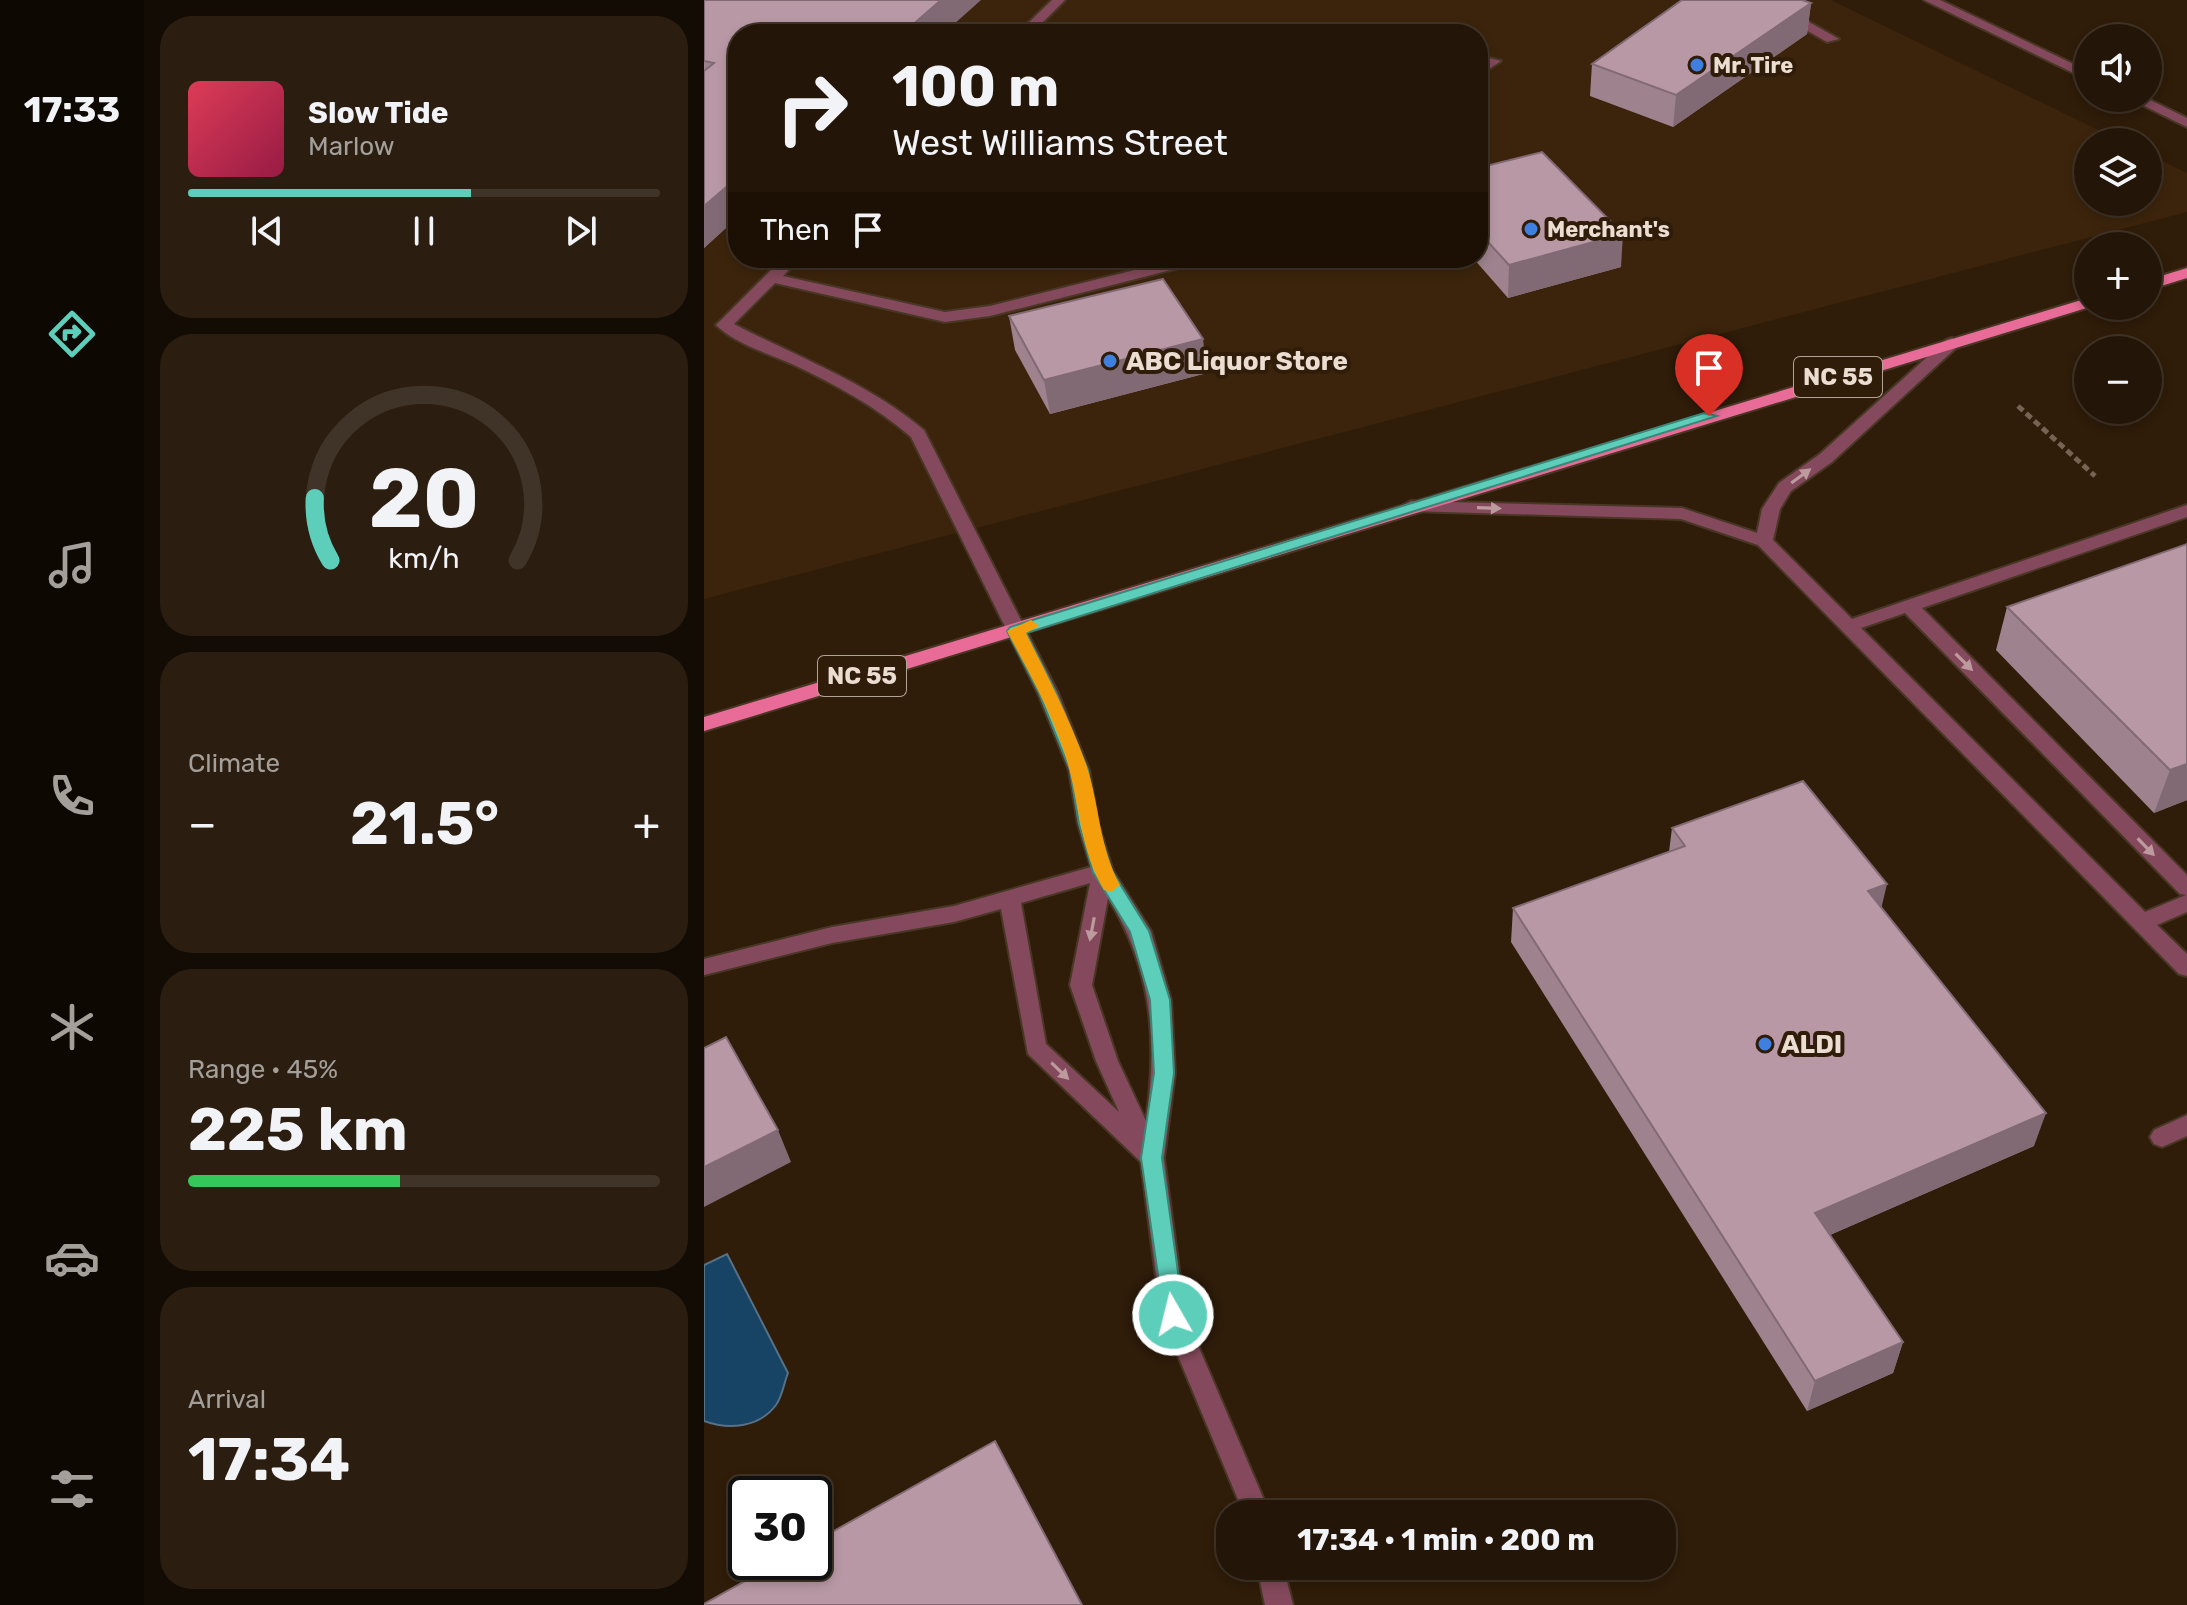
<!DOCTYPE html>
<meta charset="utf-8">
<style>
:root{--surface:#231507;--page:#2b1e11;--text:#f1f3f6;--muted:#a39f9b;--line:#403428;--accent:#5dceb9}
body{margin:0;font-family:Rubik,sans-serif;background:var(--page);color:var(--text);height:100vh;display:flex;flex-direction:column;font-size:30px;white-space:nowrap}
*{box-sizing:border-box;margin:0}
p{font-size:26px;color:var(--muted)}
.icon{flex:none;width:44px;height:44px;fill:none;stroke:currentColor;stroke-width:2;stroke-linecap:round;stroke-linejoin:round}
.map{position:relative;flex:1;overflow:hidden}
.drawer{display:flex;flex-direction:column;gap:16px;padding:16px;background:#130c04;width:560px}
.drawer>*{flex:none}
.banner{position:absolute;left:24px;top:24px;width:760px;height:244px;border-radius:32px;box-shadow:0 4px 12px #0003,0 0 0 2px var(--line);background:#231507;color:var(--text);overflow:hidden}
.tools{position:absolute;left:1370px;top:24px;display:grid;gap:16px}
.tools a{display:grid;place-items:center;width:88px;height:88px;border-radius:50%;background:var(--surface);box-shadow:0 4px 12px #0003,0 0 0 2px var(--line);font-size:40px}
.speed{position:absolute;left:24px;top:1476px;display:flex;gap:16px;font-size:40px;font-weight:700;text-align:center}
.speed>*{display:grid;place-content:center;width:104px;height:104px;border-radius:50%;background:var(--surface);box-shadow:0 4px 12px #0003,0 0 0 2px var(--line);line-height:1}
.speed .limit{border:4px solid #111;border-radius:12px;background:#fff;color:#111}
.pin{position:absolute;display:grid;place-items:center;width:68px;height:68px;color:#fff;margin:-82px -34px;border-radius:50% 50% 50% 0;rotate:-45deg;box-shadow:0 0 8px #0007}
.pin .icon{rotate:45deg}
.me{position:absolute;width:88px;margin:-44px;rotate:352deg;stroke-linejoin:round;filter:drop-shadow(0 0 6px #0008)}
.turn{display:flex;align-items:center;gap:28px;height:168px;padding:0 32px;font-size:36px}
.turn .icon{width:104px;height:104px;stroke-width:2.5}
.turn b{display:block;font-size:56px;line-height:68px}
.then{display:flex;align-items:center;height:76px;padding:0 32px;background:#0003;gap:16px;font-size:30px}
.big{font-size:60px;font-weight:700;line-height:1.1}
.drawer .widget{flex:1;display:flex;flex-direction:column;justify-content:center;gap:12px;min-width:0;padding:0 28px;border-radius:32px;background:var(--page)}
.drawer .dial{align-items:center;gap:0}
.dial svg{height:208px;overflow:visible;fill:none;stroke:var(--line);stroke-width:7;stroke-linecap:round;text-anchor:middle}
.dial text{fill:var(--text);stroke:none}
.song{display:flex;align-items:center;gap:24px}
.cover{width:96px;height:96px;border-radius:12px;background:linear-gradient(135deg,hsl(350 70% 55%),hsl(340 70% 35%))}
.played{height:8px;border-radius:4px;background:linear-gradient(90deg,var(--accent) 60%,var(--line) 60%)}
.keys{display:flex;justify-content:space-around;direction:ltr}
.heat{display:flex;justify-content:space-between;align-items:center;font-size:44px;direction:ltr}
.charge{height:12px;border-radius:6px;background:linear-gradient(90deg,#34c759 45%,var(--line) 0)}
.trip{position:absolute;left:512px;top:1500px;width:460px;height:80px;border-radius:32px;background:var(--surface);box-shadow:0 4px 12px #0003,0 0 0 2px var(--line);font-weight:700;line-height:80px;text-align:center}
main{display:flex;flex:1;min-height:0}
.dock{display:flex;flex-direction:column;width:144px;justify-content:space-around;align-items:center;background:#0e0803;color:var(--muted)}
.dock .icon{width:56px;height:56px}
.dock .current{color:var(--accent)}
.dock b{font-size:36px;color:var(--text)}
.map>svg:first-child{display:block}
.built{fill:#3c240c;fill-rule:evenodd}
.water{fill:#174365;stroke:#577186;stroke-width:2}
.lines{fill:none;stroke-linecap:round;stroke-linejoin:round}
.minor-casing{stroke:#493725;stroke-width:4}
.major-casing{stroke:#493725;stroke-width:4}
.path{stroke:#756454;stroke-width:5;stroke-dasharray:7 4;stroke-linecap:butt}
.minor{fill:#84495c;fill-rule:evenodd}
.major{fill:#e86c97;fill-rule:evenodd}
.wall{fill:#9e838e}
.shaded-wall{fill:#816a74}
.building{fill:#b898a5;stroke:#816a74;stroke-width:2}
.oneway{fill:#bd9a9d}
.route{fill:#5dceb9;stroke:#3c8678;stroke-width:2}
.slow{fill:#f59e0b}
.shop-dot{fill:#3f7fe0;stroke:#2f1c09;stroke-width:3}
.labels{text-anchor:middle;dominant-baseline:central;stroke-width:8;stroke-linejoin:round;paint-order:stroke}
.far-poi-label{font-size:22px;font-weight:bold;fill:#ebddd2;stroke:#2f1c09;text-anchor:start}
.shield{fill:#2f1c09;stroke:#b3a396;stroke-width:2}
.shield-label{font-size:24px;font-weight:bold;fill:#ebddd2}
.poi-label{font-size:26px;font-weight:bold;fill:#ebddd2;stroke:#2f1c09;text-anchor:start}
</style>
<main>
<nav class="dock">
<b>17:33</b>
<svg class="icon current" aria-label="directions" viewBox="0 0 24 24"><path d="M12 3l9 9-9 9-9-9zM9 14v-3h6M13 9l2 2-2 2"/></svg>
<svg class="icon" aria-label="music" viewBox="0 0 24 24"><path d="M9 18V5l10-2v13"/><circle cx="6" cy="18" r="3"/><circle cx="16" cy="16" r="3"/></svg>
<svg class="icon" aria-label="phone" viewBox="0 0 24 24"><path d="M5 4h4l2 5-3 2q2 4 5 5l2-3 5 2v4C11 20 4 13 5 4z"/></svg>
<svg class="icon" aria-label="climate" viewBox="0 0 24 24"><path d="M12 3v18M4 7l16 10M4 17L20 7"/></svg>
<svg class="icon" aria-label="car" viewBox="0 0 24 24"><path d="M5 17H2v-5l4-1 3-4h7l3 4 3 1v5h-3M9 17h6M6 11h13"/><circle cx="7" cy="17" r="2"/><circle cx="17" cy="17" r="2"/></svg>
<svg class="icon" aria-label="filters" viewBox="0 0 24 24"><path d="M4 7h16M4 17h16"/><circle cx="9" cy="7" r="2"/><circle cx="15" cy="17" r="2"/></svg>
</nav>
<section class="drawer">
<div class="widget">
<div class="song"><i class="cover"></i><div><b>Slow Tide</b><p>Marlow</p></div></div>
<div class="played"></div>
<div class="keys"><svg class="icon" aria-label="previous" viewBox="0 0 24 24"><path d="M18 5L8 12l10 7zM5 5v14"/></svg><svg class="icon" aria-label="pause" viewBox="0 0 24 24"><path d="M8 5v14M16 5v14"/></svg><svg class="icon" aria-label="next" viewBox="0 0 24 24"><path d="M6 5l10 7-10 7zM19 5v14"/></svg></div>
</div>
<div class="widget dial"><svg viewBox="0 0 100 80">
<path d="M14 69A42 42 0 1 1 86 69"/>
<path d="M14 69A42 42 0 0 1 8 45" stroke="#5dceb9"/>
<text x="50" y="56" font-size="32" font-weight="700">20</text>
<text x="50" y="72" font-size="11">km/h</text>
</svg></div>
<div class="widget"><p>Climate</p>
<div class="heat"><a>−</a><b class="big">21.5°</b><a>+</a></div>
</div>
<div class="widget"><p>Range · 45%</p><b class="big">225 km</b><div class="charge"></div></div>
<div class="widget"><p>Arrival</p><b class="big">17:34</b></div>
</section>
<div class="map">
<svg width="1483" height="1605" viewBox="0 0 1483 1605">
<rect width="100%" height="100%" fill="#2f1c09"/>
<!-- built -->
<path class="built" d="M0,0h1127l292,142h-35v60h60v-48l39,19v39l-1483,387zM34,34h740v224h-740z"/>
<!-- water -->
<path class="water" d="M23,1254l61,119c-4,10 -6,24 -12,32 -17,23 -48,25 -72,16v-156z"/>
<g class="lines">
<!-- minor casing -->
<g class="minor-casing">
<g id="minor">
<path d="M348,0h13l-34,34h-14z"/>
<path d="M1050,0h16l69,39 -12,3z"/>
<path d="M1220,0h16l148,71v9z"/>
<path d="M785,58l12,3 -23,15v-10z"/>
<path d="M1424,98h18l41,20v9z"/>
<path d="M79,258h17l-17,18 162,36 45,-6 193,-48h26l-3,3 -216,55 -45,6 -170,-39 -41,41c65,34 133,58 190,106l134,263 31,77 9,54 15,47 38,60 20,69 4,73 -11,85 21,157 85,199h-26l-83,-199 -20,-153 -113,-108 -27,-145 -47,13 -122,21 -128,32v-16l128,-32 122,-21 137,-39 -13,-43 -9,-54 -31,-77 -127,-256c-36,-31 -75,-52 -117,-72 -24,-11 -59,-21 -78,-40zM386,883l-20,102 26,76 23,51 -73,-68 -25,-141zM404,898c44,71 50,142 38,223l-28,-60 -26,-76z"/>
<path d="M1248,338l8,5 -2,3 -126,116 -41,29 -11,18 -7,31 79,79 335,-114v12l-265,91 265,267v37l-30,13 30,29v22l-8,-2 -421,-429 -77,-26 -270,-8 -9,-5 9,-5 271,7 75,25 5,-24 17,-26 41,-29 126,-114zM1201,613l275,281 6,1 -41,17 -284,-284z"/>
<path d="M1483,1115v21l-25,11 -8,-3 -4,-7 4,-7z"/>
<path d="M553,1566h26l10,39h-28z"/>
</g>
</g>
<!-- major casing -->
<g class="major-casing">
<g id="major">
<path d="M1483,268v10l-39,12v-10z"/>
<path d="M1384,298v8h5l-1389,425v-14z"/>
</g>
</g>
<!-- path -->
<path class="path" d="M1314,406l77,70"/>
<!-- minor -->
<use href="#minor" class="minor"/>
<!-- major -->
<use href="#major" class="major"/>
</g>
<!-- wall -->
<g class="wall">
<path d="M0,0l34,34v183l-34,31z"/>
<path d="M1107,3l-4,31 -134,93 -83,-31 2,-32z"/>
<path d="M774,168l143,99 -113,31 -35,-40h5z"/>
<path d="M305,316l198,57 -157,41 -35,-64z"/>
<path d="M1483,544v256l-33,13 -158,-163 11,-43z"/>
<path d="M968,828l209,79 153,239 -204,89 73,107 -10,31 -86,38 -296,-469 2,-34 156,-56z"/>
</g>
<!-- shaded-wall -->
<g class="shaded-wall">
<path d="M237,0h40l-38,34h-41z"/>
<path d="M1107,3l-4,31 -134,93 3,-32z"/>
<path d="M34,177v40l-34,31v-42z"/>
<path d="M919,234l-2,33 -113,31 1,-33z"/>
<path d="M499,339l4,34 -157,41 -6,-34z"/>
<path d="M1483,764v36l-33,13 16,-43z"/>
<path d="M1183,884l-8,34 -11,-27z"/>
<path d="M1342,1113l-12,33 -227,99 8,-32z"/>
<path d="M74,1130l13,32 -87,45v-40z"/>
<path d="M1199,1342l-10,31 -86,38 8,-30z"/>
</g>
<!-- building -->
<g class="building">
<path d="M0,0h237l-39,34h-164v143l-34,29v-135l10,-8 -10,-2z"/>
<path d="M978,0h120l9,3 -135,92 -84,-31z"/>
<path d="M838,152l81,82 -114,31 -31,-34v-63z"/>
<path d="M459,279l40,60 -159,41 -35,-64z"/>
<path d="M1483,544v220l-17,6 -163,-163z"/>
<path d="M1099,781l84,103 -19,7 178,222 -231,100 88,129 -88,39 -302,-473 172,-62 -13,-18z"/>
<path d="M22,1037l52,93 -74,37v-119z"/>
<path d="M291,1441l87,164h-378v-1l75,-42h35v-20z"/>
</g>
<!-- one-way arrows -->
<defs><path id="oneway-solid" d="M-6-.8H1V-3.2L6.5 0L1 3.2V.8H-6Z" transform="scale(2)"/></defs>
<g class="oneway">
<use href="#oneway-solid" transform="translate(1097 476) rotate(-36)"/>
<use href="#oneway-solid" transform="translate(785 508) rotate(2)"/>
<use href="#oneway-solid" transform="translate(1260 662) rotate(45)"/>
<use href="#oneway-solid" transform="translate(1442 847) rotate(46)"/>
<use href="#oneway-solid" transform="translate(388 929) rotate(101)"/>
<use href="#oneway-solid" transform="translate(356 1071) rotate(44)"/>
</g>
<!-- route -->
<path class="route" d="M1000,413l13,3 -691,217 30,60 32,77 9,54 15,47 37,60 21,69 4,73 -12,85 22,157 -3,8 -8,2 -8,-2 -24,-165 13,-85 -4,-73 -20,-68 -37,-60 -14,-48 -9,-54 -31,-77 -32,-62 3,-4z"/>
<!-- slow -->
<path class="slow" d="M327,620l8,6 -13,7c22,44 45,88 61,134 13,41 12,79 33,118l-9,7 -7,-2c-22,-37 -24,-77 -34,-118 -12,-49 -40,-97 -63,-141z"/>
<!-- markers -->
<g class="shop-dot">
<circle cx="993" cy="65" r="8"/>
<circle cx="827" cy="229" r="8"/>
<circle cx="406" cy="361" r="8"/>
<circle cx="1061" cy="1044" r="8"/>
</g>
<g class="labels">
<!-- far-poi labels -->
<g class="far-poi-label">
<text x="1009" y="65">Mr. Tire</text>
<text x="843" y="229">Merchant's</text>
</g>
<!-- shield labels -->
<g class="shield">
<rect x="1090" y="357" width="88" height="40" rx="6"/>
<rect x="114" y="656" width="88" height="40" rx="6"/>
</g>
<g class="shield-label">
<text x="1134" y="377">NC 55</text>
<text x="158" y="676">NC 55</text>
</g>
<!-- poi labels -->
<g class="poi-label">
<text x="422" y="361">ABC Liquor Store</text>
<text x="1077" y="1044">ALDI</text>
</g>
</g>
</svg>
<div class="tools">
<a><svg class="icon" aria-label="sound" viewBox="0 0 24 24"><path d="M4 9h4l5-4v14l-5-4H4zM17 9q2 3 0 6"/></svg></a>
<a><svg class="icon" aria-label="layers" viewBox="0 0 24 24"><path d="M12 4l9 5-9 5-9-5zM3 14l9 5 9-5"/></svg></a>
<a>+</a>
<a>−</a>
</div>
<div class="speed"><div class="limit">30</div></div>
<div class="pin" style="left:1005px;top:416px;background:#d93025"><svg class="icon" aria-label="arrive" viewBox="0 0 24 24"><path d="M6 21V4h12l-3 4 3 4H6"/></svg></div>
<svg class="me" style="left:469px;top:1315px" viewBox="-20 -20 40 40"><circle r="17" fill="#5dceb9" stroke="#fff" stroke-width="3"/><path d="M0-11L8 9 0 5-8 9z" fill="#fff"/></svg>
<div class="trip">17:34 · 1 min · 200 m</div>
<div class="banner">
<div class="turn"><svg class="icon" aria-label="right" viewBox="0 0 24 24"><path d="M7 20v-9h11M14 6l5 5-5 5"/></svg><div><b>100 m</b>West Williams Street</div></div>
<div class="then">Then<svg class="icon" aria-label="arrive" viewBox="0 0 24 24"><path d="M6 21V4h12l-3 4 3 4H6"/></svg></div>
</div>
</div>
</main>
